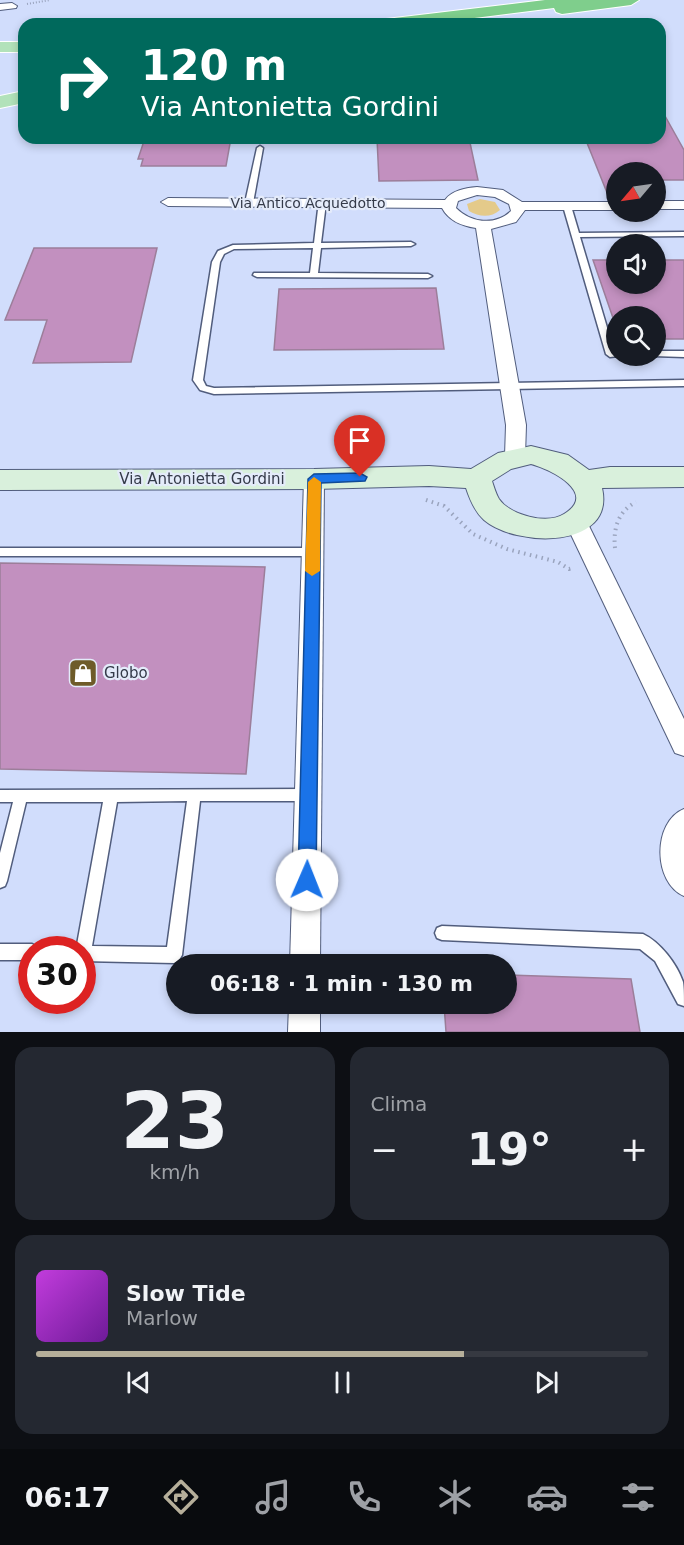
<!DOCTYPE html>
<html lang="it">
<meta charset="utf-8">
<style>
:root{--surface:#171b24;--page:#242831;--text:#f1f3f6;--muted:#9ea1a6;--line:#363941;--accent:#b6af9a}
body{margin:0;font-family:"DejaVu Sans",sans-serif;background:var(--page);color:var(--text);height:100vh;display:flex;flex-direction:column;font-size:22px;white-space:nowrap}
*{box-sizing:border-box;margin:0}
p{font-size:20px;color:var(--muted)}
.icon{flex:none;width:33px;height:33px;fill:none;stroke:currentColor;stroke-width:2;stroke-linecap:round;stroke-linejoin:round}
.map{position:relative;height:1032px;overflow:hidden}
.details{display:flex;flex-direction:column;gap:15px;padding:15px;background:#0d0f14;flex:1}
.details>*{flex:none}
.top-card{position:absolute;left:18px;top:18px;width:648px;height:126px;border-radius:18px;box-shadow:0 3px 9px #0003;background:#00695c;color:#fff;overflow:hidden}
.needle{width:39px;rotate:241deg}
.fabs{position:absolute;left:606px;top:162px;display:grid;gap:12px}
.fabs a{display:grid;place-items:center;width:60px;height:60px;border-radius:50%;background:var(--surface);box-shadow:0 3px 9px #0003;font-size:30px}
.speed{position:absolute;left:18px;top:936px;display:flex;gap:12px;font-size:30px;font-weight:700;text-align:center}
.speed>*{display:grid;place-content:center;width:78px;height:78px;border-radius:50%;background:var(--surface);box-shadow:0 3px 9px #0003;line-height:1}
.speed .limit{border:9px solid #d22;background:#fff;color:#111}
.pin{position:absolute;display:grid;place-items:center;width:51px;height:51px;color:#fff;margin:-62px -26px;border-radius:50% 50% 50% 0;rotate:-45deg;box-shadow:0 0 6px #0007}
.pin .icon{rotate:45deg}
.me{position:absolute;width:66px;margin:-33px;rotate:1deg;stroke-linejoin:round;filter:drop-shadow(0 0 4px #0008)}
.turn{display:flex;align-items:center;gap:21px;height:126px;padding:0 24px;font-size:27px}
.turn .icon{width:78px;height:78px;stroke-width:2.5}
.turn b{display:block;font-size:42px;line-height:51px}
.big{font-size:45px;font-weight:800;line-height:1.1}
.details .widget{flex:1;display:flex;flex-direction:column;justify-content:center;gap:9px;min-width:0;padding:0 21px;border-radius:18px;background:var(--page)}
.details .dial{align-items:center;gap:0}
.dial b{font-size:78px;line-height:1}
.song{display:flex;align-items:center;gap:18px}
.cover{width:72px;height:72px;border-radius:9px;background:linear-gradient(135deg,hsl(290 70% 55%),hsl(280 70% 35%))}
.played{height:6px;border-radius:3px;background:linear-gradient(90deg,var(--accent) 70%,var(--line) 70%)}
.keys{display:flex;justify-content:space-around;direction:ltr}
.heat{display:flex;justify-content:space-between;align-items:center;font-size:33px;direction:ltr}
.details .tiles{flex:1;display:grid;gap:15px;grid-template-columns:1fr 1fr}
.widget:last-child{grid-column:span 2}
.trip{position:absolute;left:166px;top:954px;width:351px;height:60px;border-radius:30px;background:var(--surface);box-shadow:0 3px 9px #0003;font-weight:800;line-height:60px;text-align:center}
.dock{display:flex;height:96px;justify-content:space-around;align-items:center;background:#090b0e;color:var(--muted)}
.dock .icon{width:42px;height:42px}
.dock .active{color:var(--accent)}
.dock b{font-size:27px;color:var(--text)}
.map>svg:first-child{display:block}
.green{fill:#e4ca8a}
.building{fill:#c290bf;stroke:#9c7e9a;stroke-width:1.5}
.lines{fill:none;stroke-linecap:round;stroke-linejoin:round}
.lane-casing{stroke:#515d7d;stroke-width:3}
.street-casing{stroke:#515d7d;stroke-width:2}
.secondary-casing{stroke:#515d7d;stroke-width:2}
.primary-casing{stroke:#fff;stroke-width:2}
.highway-casing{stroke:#fff;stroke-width:2}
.path-far1{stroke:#9aa4be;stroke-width:2;stroke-dasharray:1 2;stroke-linecap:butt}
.path{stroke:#9aa4be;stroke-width:4;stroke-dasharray:1.5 4.5;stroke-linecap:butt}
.lane{fill:#fff;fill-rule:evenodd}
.street{fill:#fff;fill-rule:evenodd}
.secondary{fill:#d9f0dc;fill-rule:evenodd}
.primary{fill:#b2e2ba;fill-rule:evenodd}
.highway{fill:#7fce8c;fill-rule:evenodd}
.route{fill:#1a73e8;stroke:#114b97;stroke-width:1.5}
.slow{fill:#f59e0b}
.labels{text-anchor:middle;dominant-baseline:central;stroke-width:4.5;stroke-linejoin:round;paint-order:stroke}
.far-street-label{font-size:14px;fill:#343a49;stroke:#e4ebfa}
.street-label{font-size:15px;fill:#343a49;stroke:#e4ebfa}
.poi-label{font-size:15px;fill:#343a49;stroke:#e4ebfa;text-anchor:start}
</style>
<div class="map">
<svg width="684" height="1032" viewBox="0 0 684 1032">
<rect width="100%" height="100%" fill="#d1ddfc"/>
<!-- green -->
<path class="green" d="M480,199l15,3 5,8c-9,8 -21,7 -31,1l-2,-7z"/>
<!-- building -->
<g class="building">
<path d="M660,107l24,43v30h-28v-8h-40v28h-6l-25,-62h75z"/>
<path d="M145,138h86l-5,28h-85l2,-7h-5z"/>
<path d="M377,138h92l9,42 -99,1z"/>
<path d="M34,248h123l-26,114 -98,1 14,-43h-42z"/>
<path d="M593,260h23v24h40v-24h28v79h-28v-23l-43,2z"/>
<path d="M436,288l8,61 -170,1 5,-61z"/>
<path d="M0,563l265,4 -19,207 -246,-5z"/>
<path d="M507,975l124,4 9,53h-194l-2,-28h63z"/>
</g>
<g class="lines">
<!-- lane casing -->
<g class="lane-casing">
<g id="lane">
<path d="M260,146l3,2 -10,55 -4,2 -4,-2 12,-55z"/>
<path d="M319,201l7,2 -5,40 90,-1 4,2 -4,2 -90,2 -3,25 110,1 4,2 -4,2 -171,-1 -4,-2 1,-2h56l3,-25 -79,1 -10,5 -4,8 -17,118 3,6 8,2 470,-8v6l-470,8 -14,-4 -7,-10 19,-118 6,-11 15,-6 81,-2z"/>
<path d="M564,204l7,2 8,27 105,-1v4l-104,1 34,114h2v5h3l-9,1 -4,-3 -43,-148z"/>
<path d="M656,351h28v6l-31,-1h3z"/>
<path d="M0,548h313l4,1 1,3 -1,3 -4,1h-313z"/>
<path d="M308,789l5,2 2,4 -2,4 -5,2h-108l-18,154 -3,5 -5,3 -92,-2v-11h-6l27,-148h-77l-19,79 -2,5 -5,2v-35l13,-51h-13v-12zM187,801l-20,146 -75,-1 25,-144z"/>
<path d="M442,926l201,8c17,8 34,30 40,48 1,6 1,16 1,24l-6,-2 -23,-43 -15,-12 -198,-9 -5,-2 -2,-5 2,-5z"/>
<path d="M0,944h32l5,3 2,3h-7v10h-32z"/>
</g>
</g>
<!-- street casing -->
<g class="street-casing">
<g id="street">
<path d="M12,3l5,3 -1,2 -16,2v-6z"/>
<path d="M477,187l26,3 19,12h94v8h-91l-9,12 -25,7 35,196 -1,31 -3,5 -7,2 -7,-2 -3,-5 1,-31 -30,-197c-14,-2 -27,-7 -34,-20l-274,-2 -7,-4 7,-4 277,2c7,-10 21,-12 32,-13zM477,195l18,2 14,7 2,7c-16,15 -40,12 -55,-3l2,-7z"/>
<rect x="656" y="201" width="28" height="8"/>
<path d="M314,472l7,2 3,5 -4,485h-30l14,-485 3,-5z"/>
<path d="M576,514l7,3 4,5 97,197v37l-9,-3 -110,-231 4,-5z"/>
<path d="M684,809v87c-31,-13 -32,-74 0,-87z"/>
<path d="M289,1004h31v28h-32z"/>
</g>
</g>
<!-- secondary casing -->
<g class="secondary-casing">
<path id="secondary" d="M531,446l37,9 21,15 21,-3h74v20l-82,1c14,61 -85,60 -118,32 -9,-8 -14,-20 -18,-32l-37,-2 -115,3 -314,1v-20l314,-1 115,-3 42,3 27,-16zM531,464c19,5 68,29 33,50 -17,11 -54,1 -65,-15 -3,-5 -5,-12 -7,-18l19,-12z"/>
</g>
<!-- primary casing -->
<g class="primary-casing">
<g id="primary">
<rect x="0" y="42" width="24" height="10"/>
<path d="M24,91v12l-24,5v-12z"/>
</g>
</g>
<!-- highway casing -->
<g class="highway-casing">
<path id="highway" d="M545,0h94l-8,5 -69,9 -6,-2 -2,-4 -127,16h-49l8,-5z"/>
</g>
<!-- path-far1 -->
<path class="path-far1" d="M27,4l23,-4"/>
<!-- path -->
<g class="path">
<path d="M426,500l18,6 29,28 34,15 51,13 11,7 4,-1"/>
<path d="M615,548c-2,-19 3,-37 21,-46"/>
</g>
<!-- lane -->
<use href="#lane" class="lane"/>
<!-- street -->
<use href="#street" class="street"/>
<!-- secondary -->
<use href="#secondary" class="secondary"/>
<!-- primary -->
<use href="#primary" class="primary"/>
<!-- highway -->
<use href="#highway" class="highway"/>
</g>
<!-- route -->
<path class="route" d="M360,473l7,4 -2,4 -44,2 -5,397 -3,6 -6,3 -7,-3 -2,-6 10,-401 6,-5z"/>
<!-- slow -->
<path class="slow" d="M314,477l7,5 -1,89 -8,5 -7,-5 3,-89z"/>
<!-- icons -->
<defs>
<g id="shop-square" transform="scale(1.5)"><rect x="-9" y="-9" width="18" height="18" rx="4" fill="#6e5b29" stroke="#e4ebfa"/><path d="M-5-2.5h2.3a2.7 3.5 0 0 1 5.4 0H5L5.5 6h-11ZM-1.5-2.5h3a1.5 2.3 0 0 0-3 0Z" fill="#fff"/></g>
</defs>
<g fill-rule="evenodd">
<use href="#shop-square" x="83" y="673"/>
</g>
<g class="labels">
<!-- far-street labels -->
<g class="far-street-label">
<text x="308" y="203">Via Antico Acquedotto</text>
</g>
<!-- street labels -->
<g class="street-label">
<text x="202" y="479">Via Antonietta Gordini</text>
</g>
<!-- poi labels -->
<g class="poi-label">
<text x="104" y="673">Globo</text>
</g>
</g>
</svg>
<div class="fabs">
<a><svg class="needle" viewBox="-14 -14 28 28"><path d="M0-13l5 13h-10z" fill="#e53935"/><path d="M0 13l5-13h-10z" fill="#9ea1a6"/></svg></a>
<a><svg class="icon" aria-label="sound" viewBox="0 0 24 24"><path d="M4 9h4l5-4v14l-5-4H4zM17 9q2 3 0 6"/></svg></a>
<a><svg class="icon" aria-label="search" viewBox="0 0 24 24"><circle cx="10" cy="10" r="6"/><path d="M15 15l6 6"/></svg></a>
</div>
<div class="speed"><div class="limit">30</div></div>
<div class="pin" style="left:360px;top:477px;background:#d93025"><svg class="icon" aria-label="arrive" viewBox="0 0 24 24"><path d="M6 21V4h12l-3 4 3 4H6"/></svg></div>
<svg class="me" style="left:307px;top:880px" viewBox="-20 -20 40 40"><circle r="19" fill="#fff"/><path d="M0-13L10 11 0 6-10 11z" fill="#1a73e8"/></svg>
<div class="trip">06:18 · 1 min · 130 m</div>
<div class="top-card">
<div class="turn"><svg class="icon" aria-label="right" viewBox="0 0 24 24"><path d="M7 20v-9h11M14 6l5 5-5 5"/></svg><div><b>120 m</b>Via Antonietta Gordini</div></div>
</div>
</div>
<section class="details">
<div class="tiles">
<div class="widget dial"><b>23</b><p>km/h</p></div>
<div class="widget"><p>Clima</p>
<div class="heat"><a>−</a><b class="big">19°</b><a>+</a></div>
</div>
<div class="widget">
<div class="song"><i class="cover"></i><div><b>Slow Tide</b><p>Marlow</p></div></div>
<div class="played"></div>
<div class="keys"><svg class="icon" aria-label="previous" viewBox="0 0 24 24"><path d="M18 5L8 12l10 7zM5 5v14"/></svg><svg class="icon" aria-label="pause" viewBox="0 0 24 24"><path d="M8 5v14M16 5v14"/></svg><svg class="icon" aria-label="next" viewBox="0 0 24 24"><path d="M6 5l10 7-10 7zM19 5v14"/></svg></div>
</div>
</div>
</section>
<nav class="dock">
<b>06:17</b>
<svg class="icon active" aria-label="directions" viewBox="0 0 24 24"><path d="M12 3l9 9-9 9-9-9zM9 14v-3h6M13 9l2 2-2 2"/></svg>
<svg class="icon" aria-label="music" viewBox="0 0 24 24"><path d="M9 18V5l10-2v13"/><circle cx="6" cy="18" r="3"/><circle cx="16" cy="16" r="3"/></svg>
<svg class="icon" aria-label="phone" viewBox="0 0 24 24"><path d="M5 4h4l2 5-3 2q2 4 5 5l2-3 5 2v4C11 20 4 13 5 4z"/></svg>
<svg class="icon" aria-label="climate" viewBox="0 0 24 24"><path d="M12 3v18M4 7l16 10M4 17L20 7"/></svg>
<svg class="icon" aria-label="car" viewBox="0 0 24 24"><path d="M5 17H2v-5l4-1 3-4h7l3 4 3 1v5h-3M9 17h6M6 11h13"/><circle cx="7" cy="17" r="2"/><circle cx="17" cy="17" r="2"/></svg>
<svg class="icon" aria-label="filters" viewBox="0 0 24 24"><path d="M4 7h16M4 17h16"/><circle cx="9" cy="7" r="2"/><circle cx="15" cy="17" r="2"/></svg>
</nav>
